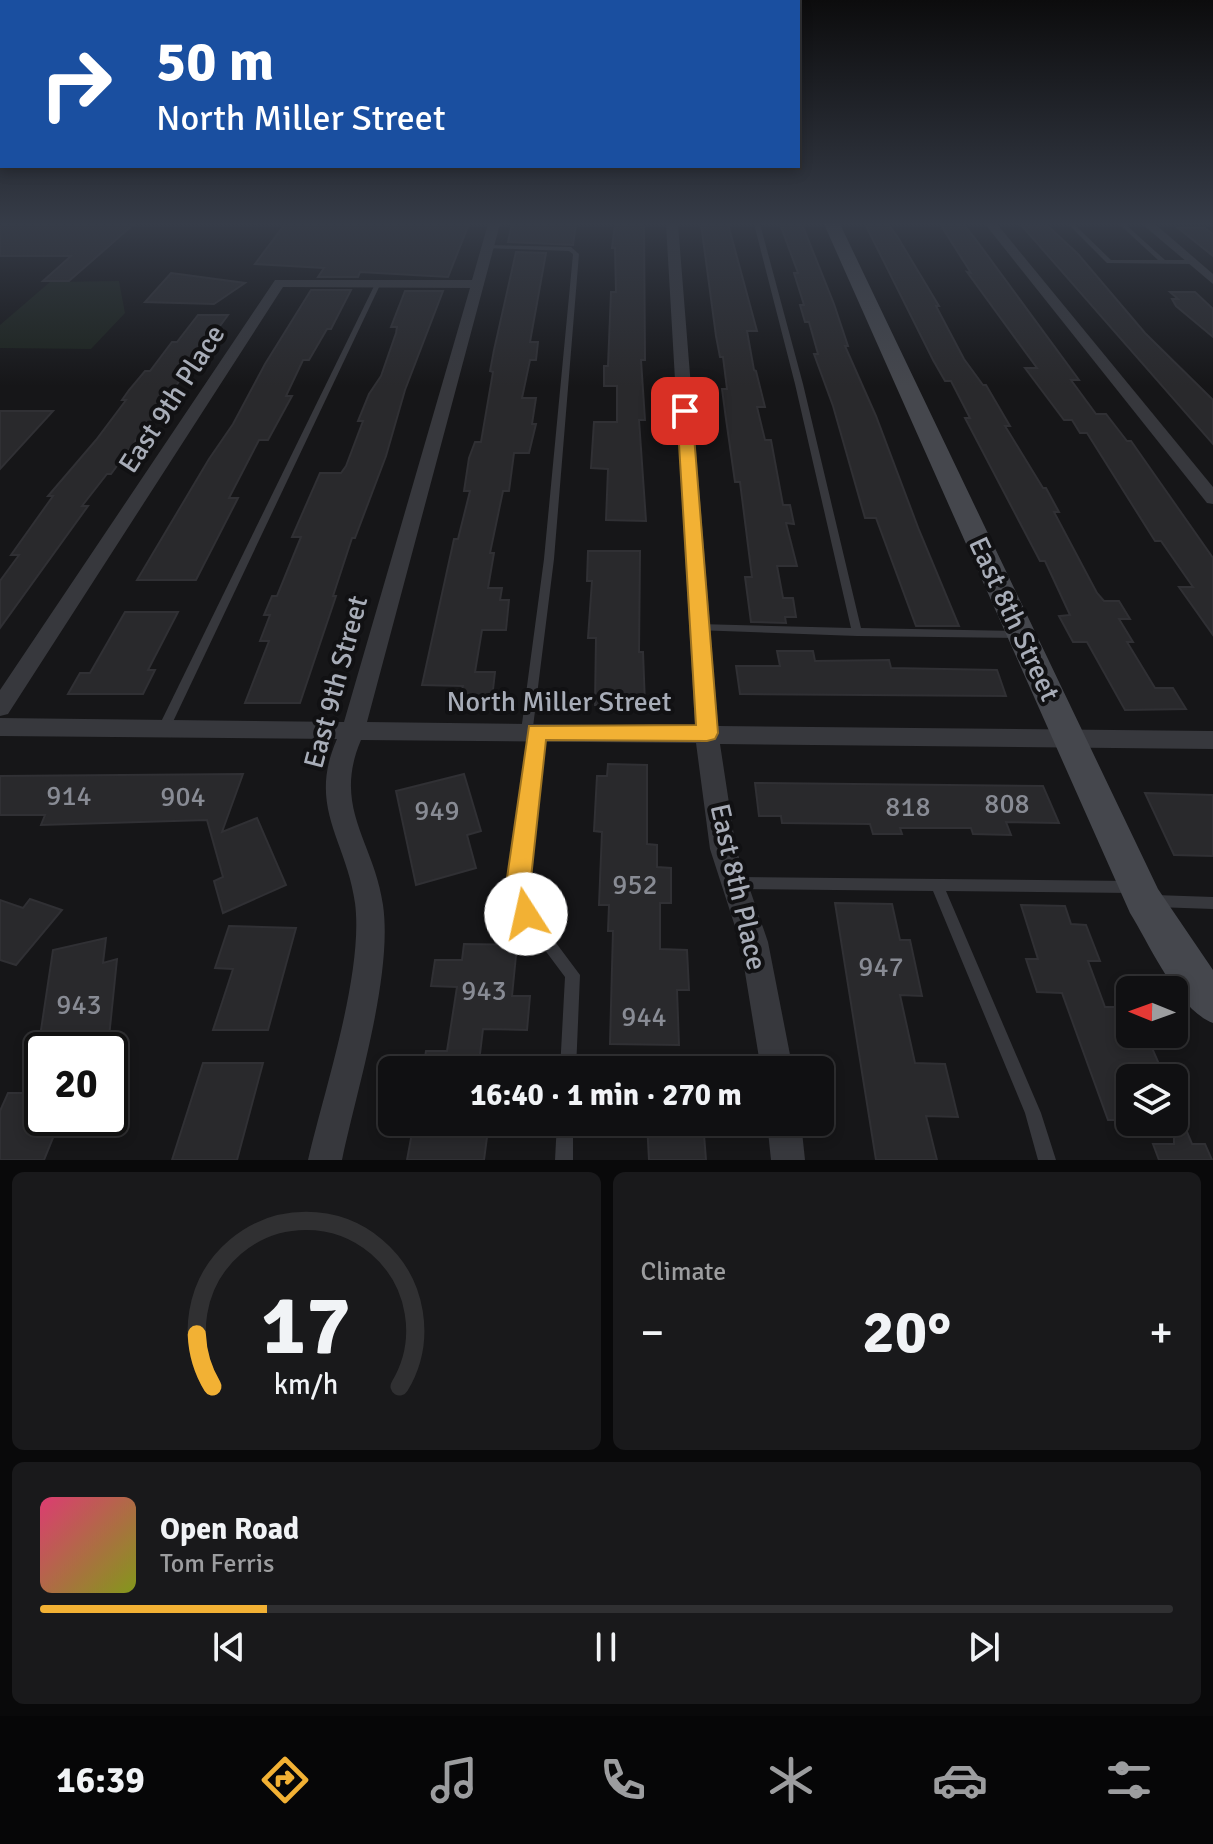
<!DOCTYPE html>
<meta charset="utf-8">
<style>
:root{--surface:#101012;--page:#19191b;--text:#f1f3f6;--muted:#9c9d9f;--line:#303032;--accent:#f2b134}
body{margin:0;font-family:Signika,sans-serif;background:var(--page);color:var(--text);height:100vh;display:flex;flex-direction:column;font-size:30px;white-space:nowrap}
*{box-sizing:border-box;margin:0}
p{font-size:26px;color:var(--muted)}
.icon{flex:none;width:44px;height:44px;fill:none;stroke:currentColor;stroke-width:2;stroke-linecap:round;stroke-linejoin:round}
.map{position:relative;height:1160px;overflow:hidden}
.details{display:flex;flex-direction:column;gap:12px;padding:12px;background:#09090a;flex:1}
.details>*{flex:none}
.guide{position:absolute;left:0px;top:0px;width:800px;height:168px;box-shadow:0 4px 12px #0003,0 0 0 2px var(--line);background:#1a4fa0;color:#fff;overflow:hidden}
.needle{width:52px;rotate:271deg}
.fabs{position:absolute;left:1116px;top:976px;display:grid;gap:16px}
.fabs a{display:grid;place-items:center;width:72px;height:72px;border-radius:12px;background:var(--surface);box-shadow:0 4px 12px #0003,0 0 0 2px var(--line);font-size:40px}
.speed{position:absolute;left:24px;top:1032px;display:flex;gap:16px;font-size:40px;font-weight:700;text-align:center}
.speed>*{display:grid;place-content:center;width:104px;height:104px;border-radius:50%;background:var(--surface);box-shadow:0 4px 12px #0003,0 0 0 2px var(--line);line-height:1}
.speed .limit{border:4px solid #111;border-radius:12px;background:#fff;color:#111}
.pin{position:absolute;display:grid;place-items:center;width:68px;height:68px;color:#fff;margin:-34px;border-radius:16px;box-shadow:0 4px 12px #0006}
.me{position:absolute;width:88px;margin:-44px;rotate:350deg;stroke-linejoin:round;filter:drop-shadow(0 0 6px #0008)}
.turn{display:flex;align-items:center;gap:28px;height:168px;padding:0 24px;font-size:36px}
.turn .icon{width:104px;height:104px;stroke-width:2.5}
.turn b{display:block;font-size:56px;line-height:68px}
.big{font-size:60px;font-weight:700;line-height:1.1}
.details .tile{flex:1;display:flex;flex-direction:column;justify-content:center;gap:12px;min-width:0;padding:0 28px;border-radius:12px;background:var(--page)}
.details .dial{align-items:center;gap:0}
.dial svg{height:208px;overflow:visible;fill:none;stroke:var(--line);stroke-width:7;stroke-linecap:round;text-anchor:middle}
.dial text{fill:var(--text);stroke:none}
.song{display:flex;align-items:center;gap:24px}
.cover{width:96px;height:96px;border-radius:12px;background:linear-gradient(135deg,hsl(340 70% 55%),hsl(70 70% 35%))}
.played{height:8px;border-radius:4px;background:linear-gradient(90deg,var(--accent) 20%,var(--line) 20%)}
.keys{display:flex;justify-content:space-around;direction:ltr}
.heat{display:flex;justify-content:space-between;align-items:center;font-size:44px;direction:ltr}
.details .tiles{flex:1;display:grid;gap:12px;grid-template-columns:1fr 1fr}
.tile:last-child{grid-column:span 2}
.trip{position:absolute;left:378px;top:1056px;width:456px;height:80px;border-radius:12px;background:var(--surface);box-shadow:0 4px 12px #0003,0 0 0 2px var(--line);font-weight:700;line-height:80px;text-align:center}
.dock{display:flex;height:128px;justify-content:space-around;align-items:center;background:#060607;color:var(--muted)}
.dock .icon{width:56px;height:56px}
.dock .selected{color:var(--accent)}
.dock b{font-size:36px;color:var(--text)}
.map>svg:first-child{display:block}
.green{fill:#1c231d}
.building{fill:#29292c;stroke:#303034;stroke-width:2}
.lines{fill:none;stroke-linecap:round;stroke-linejoin:round}
.lane{fill:#37383d;fill-rule:evenodd}
.street{fill:#37383d;fill-rule:evenodd}
.secondary{fill:#45474d;fill-rule:evenodd}
.route{fill:#f2b134;stroke:#9d7322;stroke-width:2}
.labels{text-anchor:middle;dominant-baseline:central;stroke-width:8;stroke-linejoin:round;paint-order:stroke}
.street-label{font-size:28px;fill:#a8adb8;stroke:#111113}
.near-number-label{font-size:28px;fill:#888b94}
</style>
<div class="map">
<svg width="1213" height="1160" viewBox="0 0 1213 1160">
<rect width="100%" height="100%" fill="#161618"/>
<!-- green -->
<path class="green" d="M119,281l6,32 -34,36 -91,-1v-23l50,-43z"/>
<!-- building -->
<g class="building">
<path d="M0,224h134l-65,57h-26l28,-25h-71z"/>
<path d="M285,224h184l-21,53 -88,-5 -2,5h-40l6,-9 -69,-4z"/>
<path d="M512,224h64l-3,21 -65,-3z"/>
<path d="M615,224h29l1,136h-4l4,60h-6l7,101 -40,-1 2,-51 -17,-1 3,-46h23v-36h-13v-20h4l3,-74h5l-1,-44h-3z"/>
<path d="M701,224h27l29,107h-10l7,39 2,1 9,36h-8l8,33h6l12,65h7l4,19 -8,-1 11,43h-20l6,32h10l3,19h-11l1,6 -35,-1 -6,-45h7l-12,-95h-5l-9,-63 -4,-30h5l-4,-32h-3l-4,-21z"/>
<path d="M780,224h22l32,80 14,42h-3l31,70 43,114 40,96h-43l-40,-108h-11l-32,-112 -19,-52h4l-9,-32h-4l-5,-17h4l-10,-32h4z"/>
<path d="M865,224h23l9,12 42,70h-3l28,53 19,26h3l24,41h-5l38,62h3l13,24h-5l43,81 7,8h15l11,18h-11l14,23h-6l28,46h18l13,21 -61,1 -38,-68h-14l-14,-26 11,-1 -25,-54h-5l-75,-143h5l-19,-37h-6l-12,-21z"/>
<path d="M940,224h23l11,13 105,143h-8l25,34h10l21,27h4l82,117v77l-34,-48h14l-32,-46h-6l-68,-108h-7l-8,-13h-8l-39,-52h12l-70,-96 4,1z"/>
<path d="M1022,226h26l30,28 67,79 68,67v44z"/>
<path d="M1178,228h27l8,6v22z"/>
<path d="M516,252l30,1 -16,89h8l-2,18h-6l-8,38h14l-4,26h4l-7,29h-15l-5,38h-6l-13,62h4l-6,35h14l-2,12h9l-3,30h-24l-7,42h20l-3,26 -32,-1 3,-11 -41,-1 32,-146h4l12,-48h-6l5,-33 6,-16h6l12,-70 -3,-1 4,-21z"/>
<path d="M171,273l74,10 -31,21 -69,-2z"/>
<path d="M311,290h40l-20,39h-4l-18,31h-6l-17,36h6l-24,44h-9l-30,58h9l-42,82h-59l72,-121 24,-35 32,-60z"/>
<path d="M405,291h38l-38,99 -19,66 -31,82h-3l-19,58h3l-36,107h-55l24,-62h-9l10,-26h-6l8,-19h5l24,-59h-9l28,-64h21l5,-7 17,-45h-5l11,-27 12,-18 15,-43 1,-6h-6z"/>
<path d="M1170,292h25l18,17v28l-37,-31 -4,-7h6z"/>
<path d="M198,315h30l-117,159h-4l-25,32h6l-88,122v-47l19,-26h-8l42,-59h-5l48,-56 30,-40h-4l7,-10 16,-19h5l22,-29h5z"/>
<path d="M0,411h53l-53,58z"/>
<path d="M588,551h52l-1,101h4l2,53h-50l1,-67h-8l4,-57h-5z"/>
<path d="M125,612h53l-30,58h7l-12,24h-75l12,-21h10z"/>
<path d="M777,651h36l2,10 74,-1 2,8 106,2 9,26 -266,-2 -4,-28h44z"/>
<path d="M608,764l39,1v79l10,1v22l14,1v35h-11v46l27,1 2,40h-12l2,55 -69,-1 3,-113h-5l1,-26h-10l3,-73 -8,-1 3,-55h10z"/>
<path d="M243,774l-21,58 35,-14 29,67 -63,28 -9,-32 9,-4 -16,-57 -166,5 4,-10h-45v-39z"/>
<path d="M464,774l17,57 -14,4 9,33 -60,17 -20,-94z"/>
<path d="M755,783l288,3 16,37 -53,-1 5,13 -38,-1 -2,-6h-71l2,6h-29l-3,-10 -88,-1 -1,-7h-22z"/>
<path d="M1145,793l68,2v61l-39,-1z"/>
<path d="M30,899l32,11 -46,55 -16,-5v-60l23,8z"/>
<path d="M835,903l57,1 8,36h10l12,56 -22,-1 15,68 30,1 13,53 -32,-1 11,44h-61z"/>
<path d="M1021,905l44,1 6,18 15,1 14,36h-12l17,46h25v27h16l19,44h-35v42h-22l-46,-127 -25,-1 -11,-33h12z"/>
<path d="M229,926l67,2 -28,102h-55l20,-61 -18,-1z"/>
<path d="M106,938l-3,25 14,-4 -9,88 -70,3 15,-100z"/>
<path d="M464,944l53,1 -5,51h18l-3,34 -44,-1 -5,41h-55l3,-19h21l10,-64 -26,-1 4,-26h27z"/>
<path d="M203,1063h60l-26,97h-65z"/>
<path d="M8,1093h34v25h19l-17,42h-44v-49z"/>
<path d="M1174,1101l18,43h13l7,16h-53l-6,-16h21z"/>
<path d="M414,1122h75l-5,38h-77z"/>
<path d="M647,1122h56l3,38h-57z"/>
</g>
<g class="lines">
<!-- lane -->
<g class="lane">
<path d="M754,224h6l43,160 58,244 156,3 5,4 -1,3 -164,-2 -162,-6 -1,-2 1,-2 4,-2 152,4 -56,-244z"/>
<path d="M1068,224h6l37,36h47l-39,-36h6l40,36h26l3,2 -3,2 -84,-1z"/>
<path d="M487,245l84,2 8,7 -25,305 -21,168 7,1 2,3 -16,147 7,34 47,63 -4,95h-16l5,-93 -44,-59 -9,-40 18,-143 -7,-1 -2,-3 23,-172 29,-305 -4,-3 -84,-3v-2z"/>
<path d="M376,282l5,1 -211,445 -2,3 -4,1 -4,-1 -2,-3z"/>
<path d="M736,877l395,4 5,2 2,4 -2,4 -5,2 -185,-2 95,222 15,47h-18l-13,-47 -92,-222 -197,-2 -5,-2 -2,-4 2,-4z"/>
<path d="M1155,895l58,2v12l-58,-2 -5,-2 -2,-4 2,-4z"/>
<path d="M557,1122h16v38h-18z"/>
</g>
<!-- street -->
<g class="street">
<path d="M488,224h12l-133,498 328,4 -29,-502h12l40,502 495,5v18l-493,-5 16,105 32,93 25,128h-32l-21,-128 -30,-93 -14,-106 -335,-3c-29,68 13,101 22,165 10,70 -26,184 -41,255h-34c16,-69 56,-188 47,-257 -9,-64 -48,-96 -18,-164l-337,-3v-18l344,4 126,-434 -187,-1 -275,427 -8,2v-26l275,-410h197z"/>
<path d="M985,224h12l216,263v17l-6,-1z"/>
<path d="M1142,224h13l58,50v10z"/>
<path d="M767,1122h34l4,38h-34z"/>
</g>
<!-- secondary -->
<path class="secondary" d="M824,224h16l318,665 55,81v53c-35,-13 -63,-78 -83,-110z"/>
</g>
<!-- sky -->
<linearGradient id="sky" x2="0" y2="1"><stop stop-color="#0c0c0d"/><stop offset="0.58" stop-color="#363c48"/><stop offset="1" stop-color="#363c48" stop-opacity="0"/></linearGradient>
<rect width="1213" height="386" fill="url(#sky)"/>
<!-- route -->
<path class="route" d="M685,406l7,5 26,322 -3,6 -8,2 -161,-1 -15,138 8,36 -4,8 -9,4 -9,-4 -10,-44 22,-152 167,-1 -19,-314z"/>
<g class="labels">
<!-- street labels -->
<g class="street-label">
<text transform="translate(172 399) rotate(-57)">East 9th Place</text>
<text transform="translate(1014 619) rotate(65)">East 8th Street</text>
<text transform="translate(336 682) rotate(-75)">East 9th Street</text>
<text x="559" y="702">North Miller Street</text>
<text transform="translate(738 887) rotate(77)">East 8th Place</text>
</g>
<!-- near-number labels -->
<g class="near-number-label">
<text x="69" y="796">914</text>
<text x="183" y="797">904</text>
<text x="1007" y="804">808</text>
<text x="908" y="807">818</text>
<text x="437" y="811">949</text>
<text x="635" y="885">952</text>
<text x="881" y="967">947</text>
<text x="484" y="991">943</text>
<text x="79" y="1005">943</text>
<text x="644" y="1017">944</text>
</g>
</g>
</svg>
<div class="fabs">
<a><svg class="needle" viewBox="-14 -14 28 28"><path d="M0-13l5 13h-10z" fill="#e53935"/><path d="M0 13l5-13h-10z" fill="#9c9d9f"/></svg></a>
<a><svg class="icon" aria-label="layers" viewBox="0 0 24 24"><path d="M12 4l9 5-9 5-9-5zM3 14l9 5 9-5"/></svg></a>
</div>
<div class="speed"><div class="limit">20</div></div>
<div class="pin" style="left:685px;top:411px;background:#d93025"><svg class="icon" aria-label="arrive" viewBox="0 0 24 24"><path d="M6 21V4h12l-3 4 3 4H6"/></svg></div>
<svg class="me" style="left:526px;top:914px" viewBox="-20 -20 40 40"><circle r="19" fill="#fff"/><path d="M0-13L10 11 0 6-10 11z" fill="#f2b134"/></svg>
<div class="trip">16:40 · 1 min · 270 m</div>
<div class="guide">
<div class="turn"><svg class="icon" aria-label="right" viewBox="0 0 24 24"><path d="M7 20v-9h11M14 6l5 5-5 5"/></svg><div><b>50 m</b>North Miller Street</div></div>
</div>
</div>
<section class="details">
<div class="tiles">
<div class="tile dial"><svg viewBox="0 0 100 80">
<path d="M14 69A42 42 0 1 1 86 69"/>
<path d="M14 69A42 42 0 0 1 8 49" stroke="#f2b134"/>
<text x="50" y="56" font-size="32" font-weight="700">17</text>
<text x="50" y="72" font-size="11">km/h</text>
</svg></div>
<div class="tile"><p>Climate</p>
<div class="heat"><a>−</a><b class="big">20°</b><a>+</a></div>
</div>
<div class="tile">
<div class="song"><i class="cover"></i><div><b>Open Road</b><p>Tom Ferris</p></div></div>
<div class="played"></div>
<div class="keys"><svg class="icon" aria-label="previous" viewBox="0 0 24 24"><path d="M18 5L8 12l10 7zM5 5v14"/></svg><svg class="icon" aria-label="pause" viewBox="0 0 24 24"><path d="M8 5v14M16 5v14"/></svg><svg class="icon" aria-label="next" viewBox="0 0 24 24"><path d="M6 5l10 7-10 7zM19 5v14"/></svg></div>
</div>
</div>
</section>
<nav class="dock">
<b>16:39</b>
<svg class="icon selected" aria-label="directions" viewBox="0 0 24 24"><path d="M12 3l9 9-9 9-9-9zM9 14v-3h6M13 9l2 2-2 2"/></svg>
<svg class="icon" aria-label="music" viewBox="0 0 24 24"><path d="M9 18V5l10-2v13"/><circle cx="6" cy="18" r="3"/><circle cx="16" cy="16" r="3"/></svg>
<svg class="icon" aria-label="phone" viewBox="0 0 24 24"><path d="M5 4h4l2 5-3 2q2 4 5 5l2-3 5 2v4C11 20 4 13 5 4z"/></svg>
<svg class="icon" aria-label="climate" viewBox="0 0 24 24"><path d="M12 3v18M4 7l16 10M4 17L20 7"/></svg>
<svg class="icon" aria-label="car" viewBox="0 0 24 24"><path d="M5 17H2v-5l4-1 3-4h7l3 4 3 1v5h-3M9 17h6M6 11h13"/><circle cx="7" cy="17" r="2"/><circle cx="17" cy="17" r="2"/></svg>
<svg class="icon" aria-label="filters" viewBox="0 0 24 24"><path d="M4 7h16M4 17h16"/><circle cx="9" cy="7" r="2"/><circle cx="15" cy="17" r="2"/></svg>
</nav>
